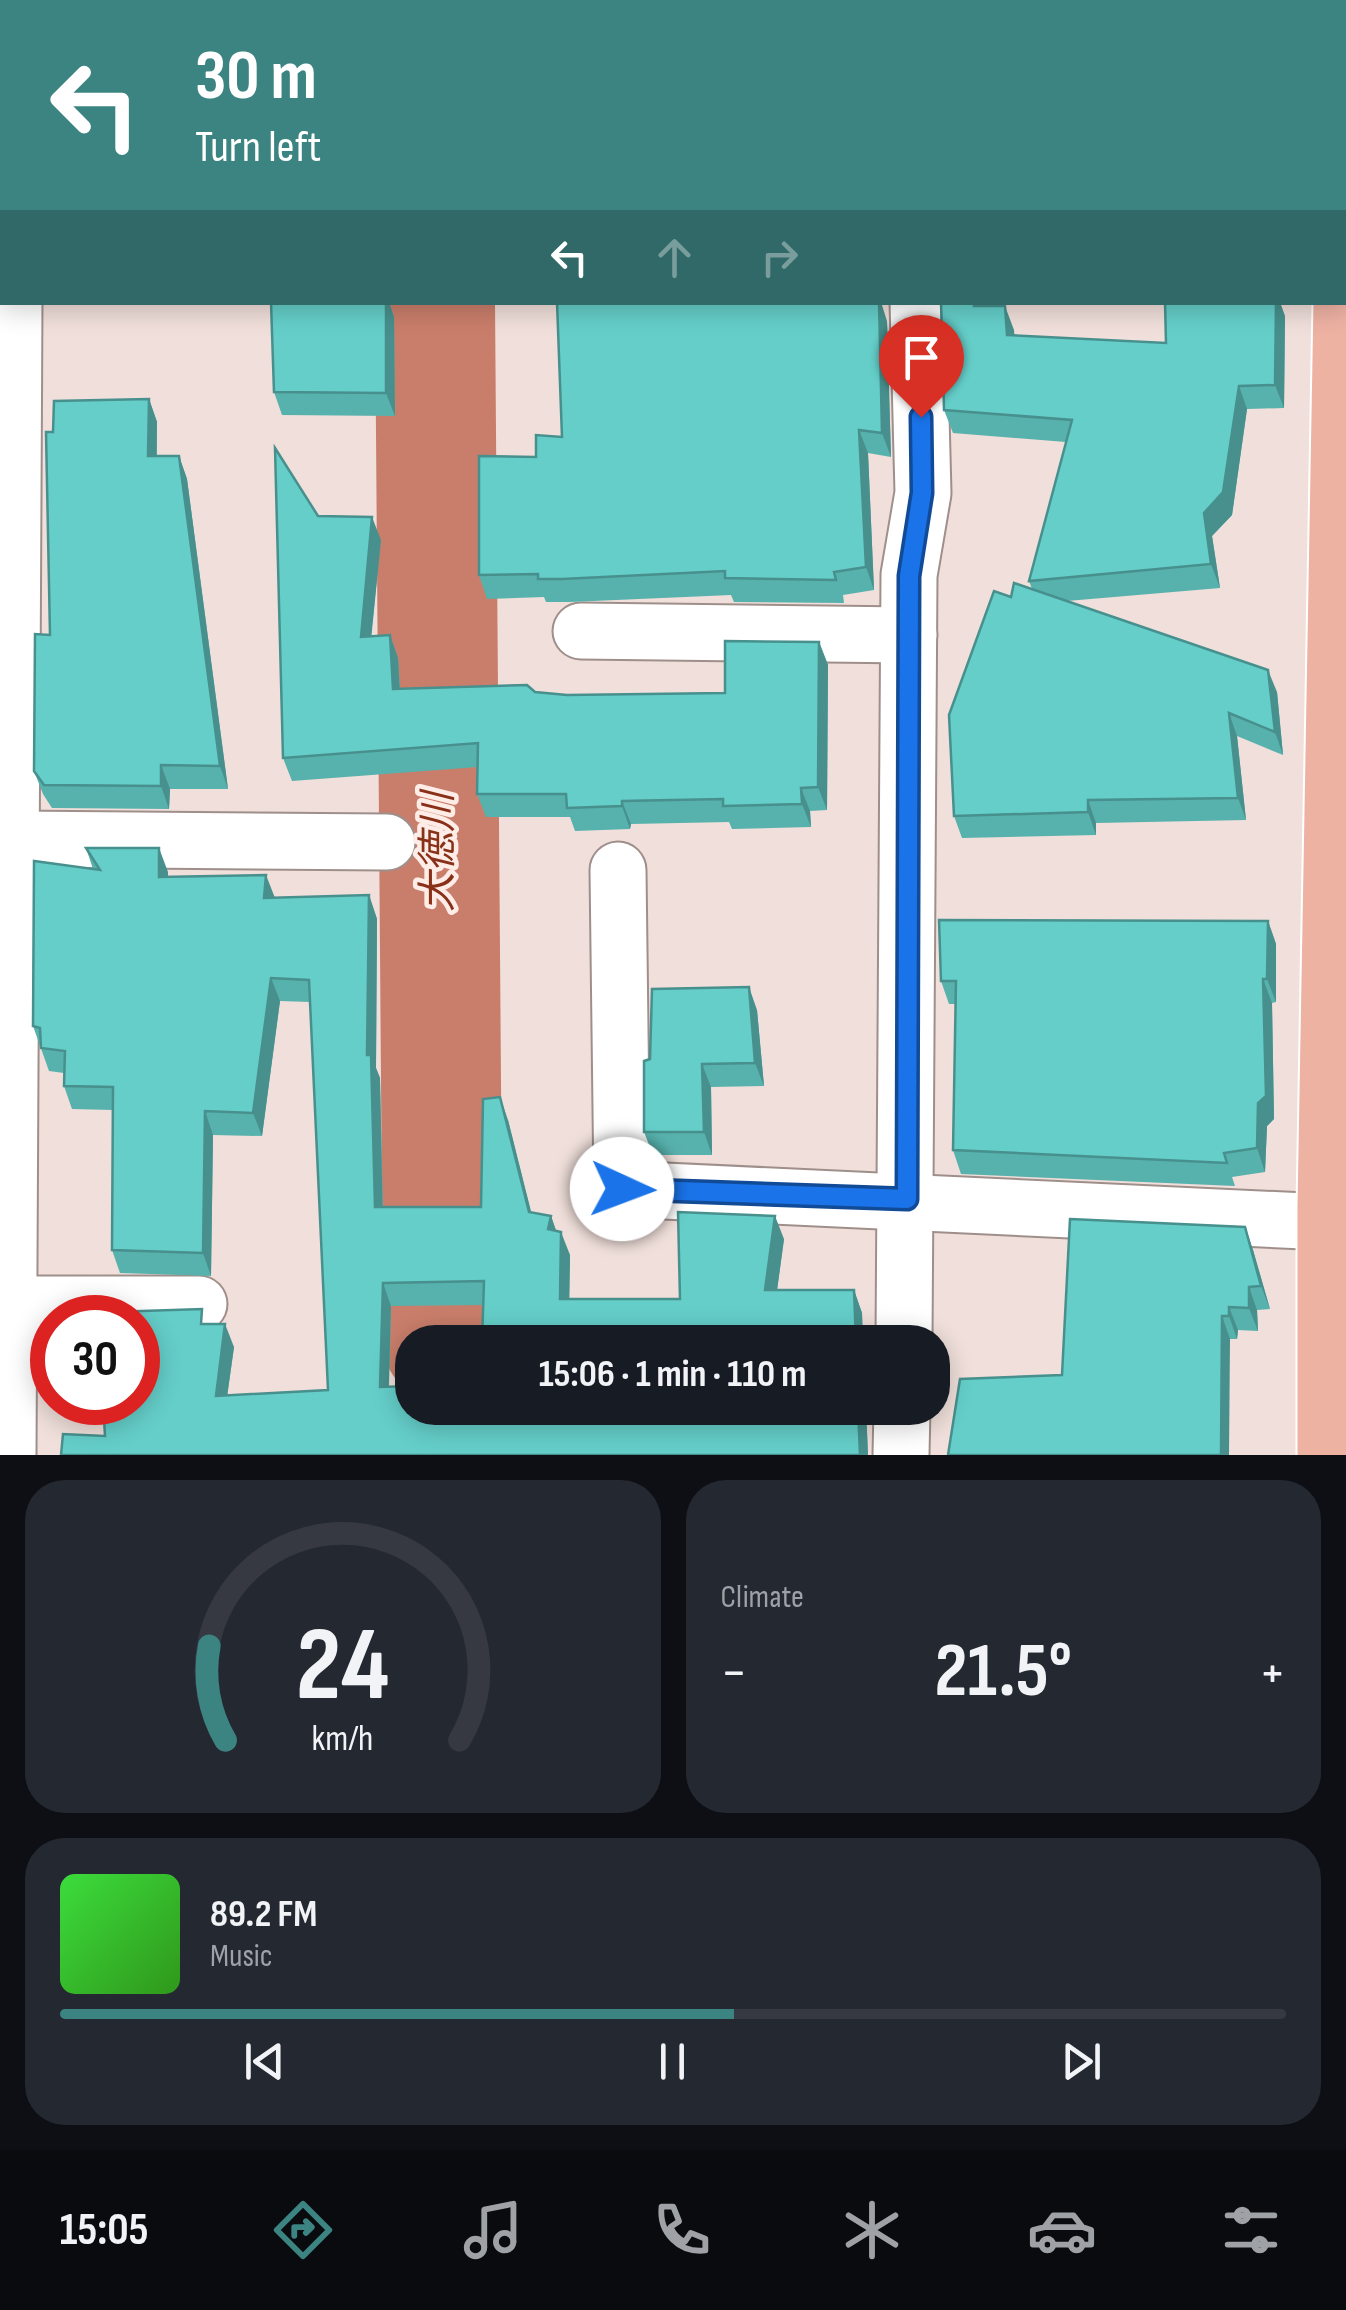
<!DOCTYPE html>
<meta charset="utf-8">
<style>
:root{--surface:#171b24;--page:#242831;--text:#f1f3f6;--muted:#9ea1a6;--line:#363941;--accent:#3c8481}
body{margin:0;font-family:"Sofia Sans Condensed","Noto Sans JP",sans-serif;background:var(--page);color:var(--text);height:100vh;display:flex;flex-direction:column;font-size:38px;white-space:nowrap}
*{box-sizing:border-box;margin:0}
p{font-size:32px;color:var(--muted)}
.icon{flex:none;width:55px;height:55px;fill:none;stroke:currentColor;stroke-width:2;stroke-linecap:round;stroke-linejoin:round}
.map{position:relative;height:1455px;overflow:hidden}
.panel{display:flex;flex-direction:column;gap:25px;padding:25px;background:#0d0f14;flex:1}
.panel>*{flex:none}
.top-card{position:absolute;left:0px;top:0px;width:1348px;height:305px;box-shadow:0 5px 25px #0003;background:#3c8481;color:#fff;overflow:hidden}
.speed{position:absolute;left:30px;top:1295px;display:flex;gap:20px;font-size:50px;font-weight:700;text-align:center}
.speed>*{display:grid;place-content:center;width:130px;height:130px;border-radius:50%;background:var(--surface);box-shadow:0 5px 25px #0003;line-height:1}
.speed .limit{border:15px solid #d22;background:#fff;color:#111}
.pin{position:absolute;display:grid;place-items:center;width:85px;height:85px;color:#fff;margin:-102px -42px;border-radius:50% 50% 50% 0;rotate:-45deg;box-shadow:0 0 10px #0007}
.pin .icon{rotate:45deg}
.me{position:absolute;width:110px;margin:-55px;rotate:92deg;stroke-linejoin:round;filter:drop-shadow(0 0 8px #0008)}
.turn{display:flex;align-items:center;gap:35px;height:210px;padding:0 30px;font-size:45px}
.turn .icon{width:130px;height:130px;stroke-width:2.5}
.turn b{display:block;font-size:70px;line-height:85px}
.lanes{display:flex;align-items:center;height:95px;padding:0 30px;background:#0003;justify-content:center;gap:50px;direction:ltr}
.lanes .off{opacity:.35}
.big{font-size:75px;font-weight:700;line-height:1.1}
.panel .tile{flex:1;display:flex;flex-direction:column;justify-content:center;gap:15px;min-width:0;padding:0 35px;border-radius:40px;background:var(--page)}
.panel .dial{align-items:center;gap:0}
.dial svg{height:260px;overflow:visible;fill:none;stroke:var(--line);stroke-width:7;stroke-linecap:round;text-anchor:middle}
.dial text{fill:var(--text);stroke:none}
.song{display:flex;align-items:center;gap:30px}
.cover{width:120px;height:120px;border-radius:15px;background:linear-gradient(135deg,hsl(120 70% 55%),hsl(110 70% 35%))}
.played{height:10px;border-radius:5px;background:linear-gradient(90deg,var(--accent) 55%,var(--line) 55%)}
.keys{display:flex;justify-content:space-around;direction:ltr}
.heat{display:flex;justify-content:space-between;align-items:center;font-size:55px;direction:ltr}
.panel .tiles{flex:1;display:grid;gap:25px;grid-template-columns:1fr 1fr}
.tile:last-child{grid-column:span 2}
.trip{position:absolute;left:395px;top:1325px;width:555px;height:100px;border-radius:40px;background:var(--surface);box-shadow:0 5px 25px #0003;font-weight:700;line-height:100px;text-align:center}
.menu{display:flex;height:160px;justify-content:space-around;align-items:center;background:#090b0e;color:var(--muted)}
.menu .icon{width:70px;height:70px}
.menu .on{color:var(--accent)}
.menu b{font-size:45px;color:var(--text)}
.map>svg:first-child{display:block}
.green{fill:#dfa190}
.lines{fill:none;stroke-linecap:round;stroke-linejoin:round}
.river{stroke:#c97e6b;stroke-width:120}
.minor-casing{stroke:#9f8f8a;stroke-width:59}
.major-casing{stroke:#fff;stroke-width:59}
.minor{stroke:#fff;stroke-width:55}
.major{stroke:#eeb2a3;stroke-width:55}
.wall{fill:#57b1ad}
.shaded-wall{fill:#47908d}
.building{fill:#65cec9;stroke:#47908d;stroke-width:2.5}
.route-casing{stroke:#114b97;stroke-width:25}
.route{stroke:#1a73e8;stroke-width:18}
.labels{text-anchor:middle;dominant-baseline:central;stroke-width:9;stroke-linejoin:round;paint-order:stroke}
.water-label{font-size:40px;font-style:italic;fill:#893018;stroke:#feece7}
</style>
<div class="map">
<svg width="1346" height="1455" viewBox="0 0 1346 1455">
<rect width="100%" height="100%" fill="#f0dfda"/>
<!-- green -->
<path class="green" d="M0,0h383v2h-381v42z"/>
<g class="lines">
<!-- river -->
<g class="river">
<path d="M433,2v-2"/>
<path d="M435,302l8,1040"/>
</g>
<!-- minor casing -->
<g class="minor-casing">
<g id="minor">
<path d="M919,2v-2"/>
<path d="M1345,261l1,1"/>
<path d="M0,263h2"/>
<path d="M581,631l328,4"/>
<path d="M12,839l375,3"/>
<path d="M618,870l4,319 704,33"/>
<path d="M9,1304h190"/>
<path d="M904,1342l5,-767 14,-82 -5,-191"/>
<path d="M8,1455l6,-1153"/>
<path d="M901,1455l1,-47"/>
</g>
</g>
<!-- major casing -->
<g class="major-casing">
<g id="major">
<path d="M1339,0v2"/>
<path d="M1325,1455v-249l16,-904"/>
</g>
</g>
<!-- minor -->
<use href="#minor" class="minor"/>
<!-- major -->
<use href="#major" class="major"/>
</g>
<!-- wall -->
<g class="wall">
<path d="M271,302h118l5,15 1,99 -113,-1 -8,-23z"/>
<path d="M982,306l32,24v5l152,8 119,-27 -1,92 -37,1 -15,106 -20,21 8,52 -153,13 210,91 6,63 -46,-19 9,84 -150,3v12l-134,3 -8,-22 57,-219 21,-8 -3,-8 37,-139 -113,-9 -9,-23z"/>
<path d="M887,321l4,136 -23,-4 6,137 -31,5 1,8 -110,-1 -3,-7 -161,7h-24l-2,-5 -57,2 -8,-24 57,-118 26,-20z"/>
<path d="M149,399l8,23v34h22l8,23 41,310h-58l-1,20 -117,-1 -9,-14 -9,-23 16,-136 3,-203z"/>
<path d="M318,516l63,24 -10,96 19,-1 8,23 2,31 135,3 32,3 158,-2 94,-51 9,23 -1,145 -17,1 1,16 -79,2 -3,-7 -98,2 -1,5 -55,2 -5,-14h-84l-9,-23 1,-27 -186,14 -9,-23z"/>
<path d="M86,848l82,24v5l107,21 94,-3 8,24 -1,149 4,10 3,129h98l27,-87 23,93 20,3 5,15 14,24 -1,44h111l104,-60 -7,51h77l8,23 1,29h-381l2,-37 -93,1 -2,81 477,21 2,47h-807l44,-19 102,-112 27,23 -7,49 101,-6 -18,-388 -30,-1 -18,135 -49,-1 -2,141 -91,-3 -8,-23 1,-140 -41,-1 -8,-23v-13l-15,-2 -16,-45 60,-157z"/>
<path d="M1268,921l8,23v58l-4,1 2,116 -7,7 -2,46 -33,5 3,9 -274,-12 -8,-24 3,-146h-7l-8,-23z"/>
<path d="M757,1010l7,76 -53,1 1,68h-59l-9,-23v-71z"/>
<path d="M1245,1227l8,23 17,59 -13,1 1,21 -20,-1 -1,9h-7l-168,36z"/>
</g>
<!-- shaded-wall -->
<g class="shaded-wall">
<path d="M386,302h3l5,15 1,99 -9,-23z"/>
<path d="M879,302h2l6,19 4,136 -9,-24z"/>
<path d="M1276,302h4l5,14 -1,92 -9,-23z"/>
<path d="M1005,306l9,24 2,28 -9,-23z"/>
<path d="M1239,386l8,23 -15,106 -20,21 8,52 -9,-24 -7,-51z"/>
<path d="M149,399l8,23 -1,57 -8,-23z"/>
<path d="M859,430l9,23 6,137 -8,-23z"/>
<path d="M179,456l8,23 41,310 -8,-23z"/>
<path d="M372,517l9,23 -12,120 -8,-23z"/>
<path d="M390,635l8,23 3,54 -8,-23z"/>
<path d="M819,642l9,23 -1,145 -9,-23z"/>
<path d="M1268,670l9,22 6,63 -8,-23z"/>
<path d="M1229,713l8,23 9,84 -8,-22z"/>
<path d="M161,765l9,24 -1,20 -8,-23z"/>
<path d="M801,788l9,23 1,16 -9,-23z"/>
<path d="M1088,800l8,23v12l-8,-23z"/>
<path d="M622,801l9,23 -1,5 -8,-23z"/>
<path d="M159,848l9,24 -1,28 -8,-23z"/>
<path d="M266,875l9,23h-11z"/>
<path d="M369,895l8,24 -1,149 4,10 3,152 -8,-23 -8,-152z"/>
<path d="M1268,921l8,23v58l-9,-23z"/>
<path d="M271,978l9,23 -18,135 -9,-23z"/>
<path d="M1263,979l9,24 2,116 -7,7 -2,46 -8,-24z"/>
<path d="M749,987l8,23 7,76 -9,-23z"/>
<path d="M702,1064l9,23 1,68 -8,-23z"/>
<path d="M500,1097l8,23 29,115 -8,-23z"/>
<path d="M205,1111l8,24 -2,141 -8,-23z"/>
<path d="M551,1216l8,23 -11,-10z"/>
<path d="M775,1216l9,23 -10,74 -9,-23z"/>
<path d="M1245,1227l8,23 17,59 -9,-23z"/>
<path d="M561,1232l9,23 -1,67 -9,-23z"/>
<path d="M383,1283l8,23 -3,105 -8,-24z"/>
<path d="M1249,1287l8,23 1,21 -9,-23z"/>
<path d="M854,1290l8,23 1,29h-7z"/>
<path d="M1229,1307l9,23 -1,9 -8,-23z"/>
<path d="M1222,1316l8,23 -1,116h-8z"/>
<path d="M225,1324l9,23 -10,72 -8,-23z"/>
<path d="M858,1408h8l2,47h-8z"/>
</g>
<!-- building -->
<g class="building">
<path d="M504,0h363v2h-364z"/>
<rect x="1108" y="0" width="91" height="2"/>
<path d="M271,302h115v91l-112,-1z"/>
<path d="M557,302h322l3,131 -23,-3 7,137 -32,5 2,8 -111,-2v-7l-163,8h-24v-5l-59,1v-119l57,1v-22l26,2z"/>
<path d="M941,302h33v4h31l2,29 159,8 -1,-41h111l-1,83 -36,1 -16,106 -19,21 7,51 -182,17 43,-161 -128,-10z"/>
<path d="M149,399l-1,57h31l41,310 -59,-1v21l-117,-1 -10,-14 1,-137 15,1 -4,-203h7l1,-31z"/>
<path d="M275,448l43,68 54,1 -11,120 29,-2 3,54 134,-4 8,7 32,3 158,-2v-52l94,1 -1,145 -17,1 1,16 -79,2v-7l-101,2v5l-55,2 -1,-14h-89l1,-51 -195,15z"/>
<path d="M1014,583l254,87 7,62 -46,-19 9,85 -150,2v12l-134,4 -5,-101 45,-124 17,6z"/>
<path d="M86,848h73v29l107,-2 -2,23 105,-3 -2,160h4l4,152h106l2,-108 17,-2 29,115 22,4 -3,13 13,3 -1,67h120l-2,-87 97,4 -10,74h89l2,52h-374l2,-61 -101,2 -3,104 32,-1v22h446l2,47h-799l2,-21 42,2 -2,-34h35v-84h-26v-6l90,-3 -1,15h24l-9,72 112,-6 -19,-410 -38,-2 -18,135 -48,-2 -2,142 -91,-3 1,-163 -49,-1 1,-35 -24,-3 -1,-20 -7,-2 1,-165 66,9z"/>
<path d="M939,920l329,1 -1,58h-4l3,117 -8,7 -1,45 -33,5 3,10 -274,-13 3,-169h-15z"/>
<path d="M749,987l6,76 -53,1 2,68h-60v-71l6,-2 2,-70z"/>
<path d="M1070,1219l175,8 16,59 -12,1v21l-20,-1v9h-7l-1,139h-273l12,-76 102,-4z"/>
</g>
<g class="lines">
<!-- route casing -->
<g class="route-casing">
<path id="route" d="M622,1189l285,10 2,-623 13,-83 -1,-76"/>
</g>
<!-- route -->
<use href="#route" class="route"/>
</g>
<g class="labels">
<!-- water labels -->
<g class="water-label">
<text transform="translate(439 852) rotate(-90)">大徳川</text>
</g>
</g>
</svg>
<div class="speed"><div class="limit">30</div></div>
<div class="pin" style="left:921px;top:417px;background:#d93025"><svg class="icon" aria-label="arrive" viewBox="0 0 24 24"><path d="M6 21V4h12l-3 4 3 4H6"/></svg></div>
<svg class="me" style="left:622px;top:1189px" viewBox="-20 -20 40 40"><circle r="19" fill="#fff"/><path d="M0-13L10 11 0 6-10 11z" fill="#1a73e8"/></svg>
<div class="trip">15:06 · 1 min · 110 m</div>
<div class="top-card">
<div class="turn"><svg class="icon" aria-label="left" viewBox="0 0 24 24"><path d="M17 20v-9H6M10 6l-5 5 5 5"/></svg><div><b>30 m</b>Turn left</div></div>
<div class="lanes"><svg class="icon" aria-label="left" viewBox="0 0 24 24"><path d="M17 20v-9H6M10 6l-5 5 5 5"/></svg><svg class="icon off" aria-label="ahead" viewBox="0 0 24 24"><path d="M12 20V5M6 11l6-6 6 6"/></svg><svg class="icon off" aria-label="right" viewBox="0 0 24 24"><path d="M7 20v-9h11M14 6l5 5-5 5"/></svg></div>
</div>
</div>
<section class="panel">
<div class="tiles">
<div class="tile dial"><svg viewBox="0 0 100 80">
<path d="M14 69A42 42 0 1 1 86 69"/>
<path d="M14 69A42 42 0 0 1 9 40" stroke="#3c8481"/>
<text x="50" y="56" font-size="32" font-weight="700">24</text>
<text x="50" y="72" font-size="11">km/h</text>
</svg></div>
<div class="tile"><p>Climate</p>
<div class="heat"><a>−</a><b class="big">21.5°</b><a>+</a></div>
</div>
<div class="tile">
<div class="song"><i class="cover"></i><div><b>89.2 FM</b><p>Music</p></div></div>
<div class="played"></div>
<div class="keys"><svg class="icon" aria-label="previous" viewBox="0 0 24 24"><path d="M18 5L8 12l10 7zM5 5v14"/></svg><svg class="icon" aria-label="pause" viewBox="0 0 24 24"><path d="M8 5v14M16 5v14"/></svg><svg class="icon" aria-label="next" viewBox="0 0 24 24"><path d="M6 5l10 7-10 7zM19 5v14"/></svg></div>
</div>
</div>
</section>
<nav class="menu">
<b>15:05</b>
<svg class="icon on" aria-label="directions" viewBox="0 0 24 24"><path d="M12 3l9 9-9 9-9-9zM9 14v-3h6M13 9l2 2-2 2"/></svg>
<svg class="icon" aria-label="music" viewBox="0 0 24 24"><path d="M9 18V5l10-2v13"/><circle cx="6" cy="18" r="3"/><circle cx="16" cy="16" r="3"/></svg>
<svg class="icon" aria-label="phone" viewBox="0 0 24 24"><path d="M5 4h4l2 5-3 2q2 4 5 5l2-3 5 2v4C11 20 4 13 5 4z"/></svg>
<svg class="icon" aria-label="climate" viewBox="0 0 24 24"><path d="M12 3v18M4 7l16 10M4 17L20 7"/></svg>
<svg class="icon" aria-label="car" viewBox="0 0 24 24"><path d="M5 17H2v-5l4-1 3-4h7l3 4 3 1v5h-3M9 17h6M6 11h13"/><circle cx="7" cy="17" r="2"/><circle cx="17" cy="17" r="2"/></svg>
<svg class="icon" aria-label="filters" viewBox="0 0 24 24"><path d="M4 7h16M4 17h16"/><circle cx="9" cy="7" r="2"/><circle cx="15" cy="17" r="2"/></svg>
</nav>
